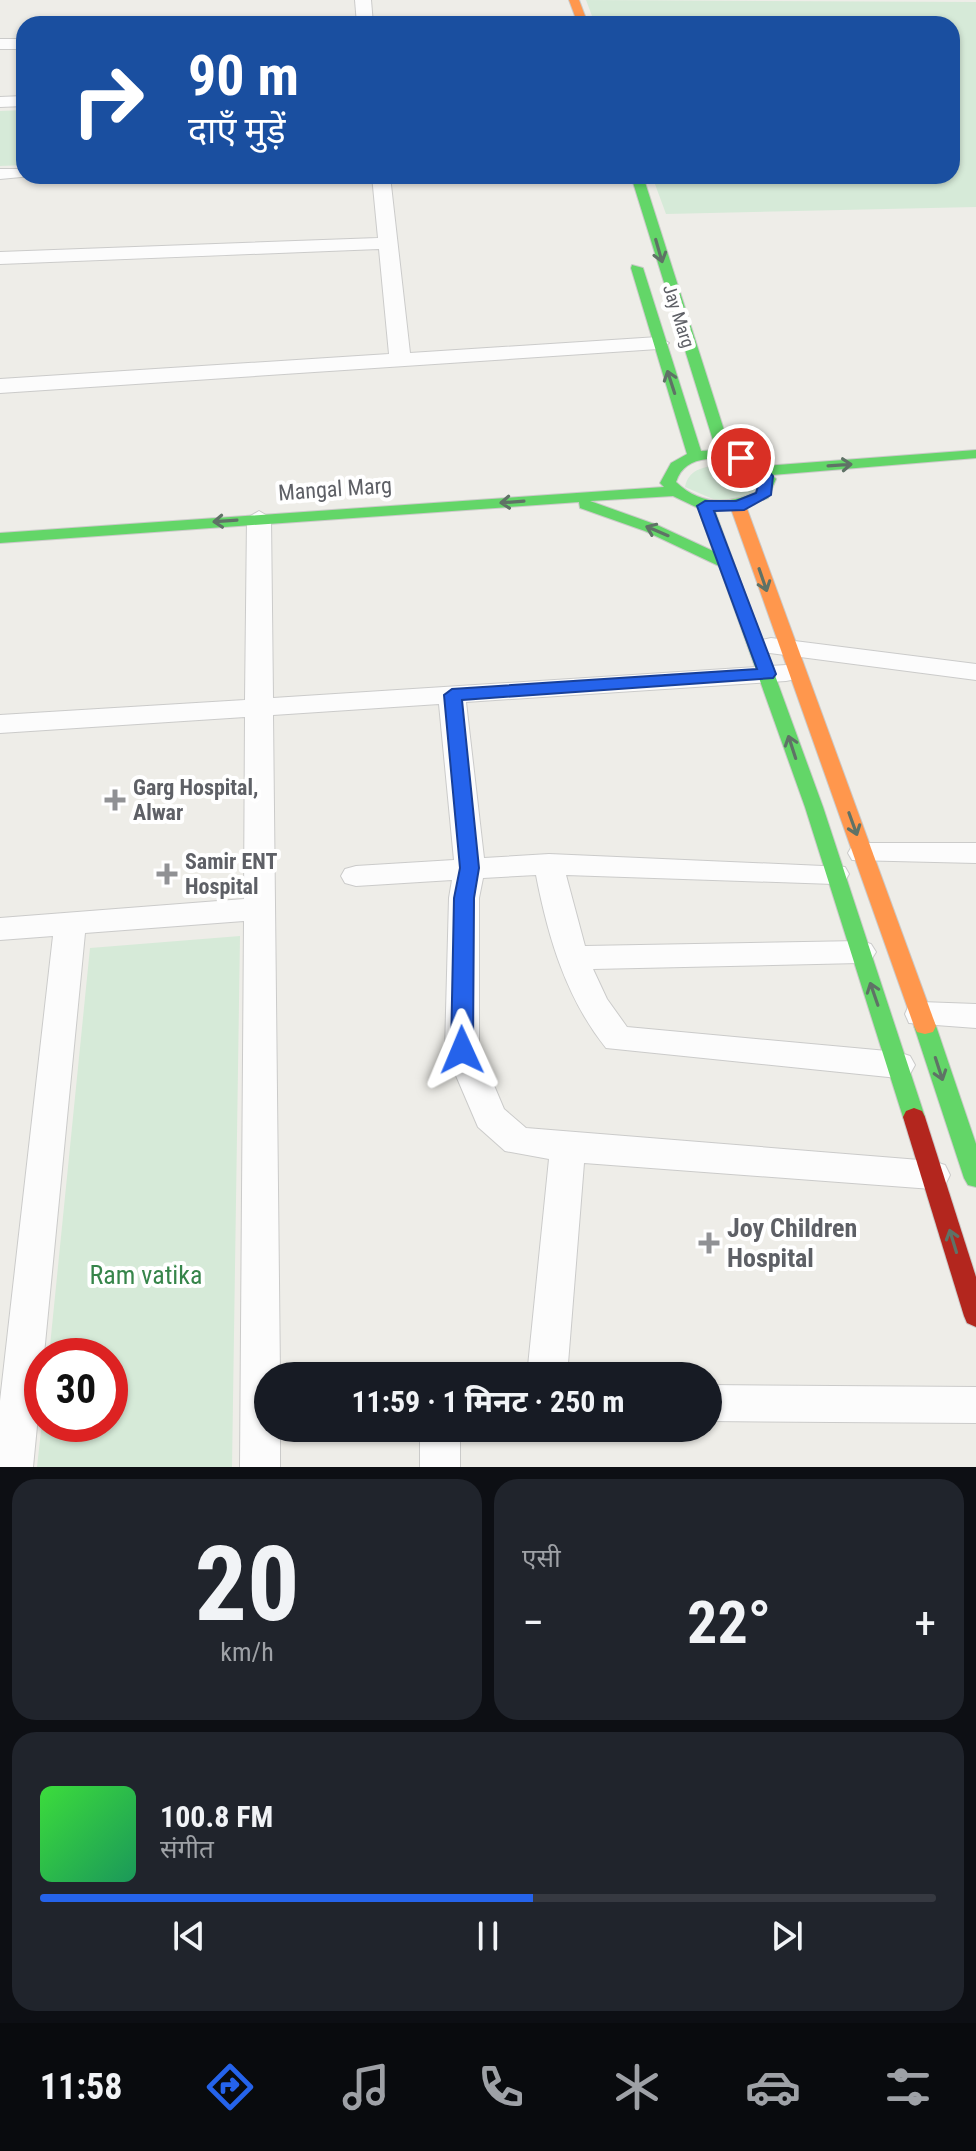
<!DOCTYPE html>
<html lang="hi">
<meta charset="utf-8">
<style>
:root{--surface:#171b24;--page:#20242c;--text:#f1f3f6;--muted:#9ea1a6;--line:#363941;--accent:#2563eb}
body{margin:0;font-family:"Roboto Condensed","Noto Sans Devanagari",sans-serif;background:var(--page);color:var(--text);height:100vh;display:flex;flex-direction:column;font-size:30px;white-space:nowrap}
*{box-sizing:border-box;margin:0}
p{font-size:26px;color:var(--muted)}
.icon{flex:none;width:44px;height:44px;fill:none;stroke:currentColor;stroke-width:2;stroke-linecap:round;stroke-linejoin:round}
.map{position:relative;height:1467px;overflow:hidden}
.details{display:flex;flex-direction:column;gap:12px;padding:12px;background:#0d0f14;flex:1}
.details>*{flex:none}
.banner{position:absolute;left:16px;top:16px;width:944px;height:168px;border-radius:24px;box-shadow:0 2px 6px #0004;background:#1a4fa0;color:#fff;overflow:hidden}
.speed{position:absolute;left:24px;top:1338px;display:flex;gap:16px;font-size:40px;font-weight:700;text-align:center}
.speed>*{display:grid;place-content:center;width:104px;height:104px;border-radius:50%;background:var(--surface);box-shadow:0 2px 6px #0004;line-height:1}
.speed .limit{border:12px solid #d22;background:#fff;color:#111}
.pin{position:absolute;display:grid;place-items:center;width:68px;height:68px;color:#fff;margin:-34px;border:4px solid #fff;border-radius:50%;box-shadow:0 2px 8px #0007}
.me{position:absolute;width:88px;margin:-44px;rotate:359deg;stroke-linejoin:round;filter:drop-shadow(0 0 6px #0008)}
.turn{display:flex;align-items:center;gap:28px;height:168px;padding:0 40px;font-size:36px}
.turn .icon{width:104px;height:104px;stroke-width:2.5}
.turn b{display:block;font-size:56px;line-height:68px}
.big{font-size:60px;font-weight:700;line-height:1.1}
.details .tile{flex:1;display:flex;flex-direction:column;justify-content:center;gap:12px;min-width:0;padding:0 28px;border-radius:24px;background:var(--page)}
.details .dial{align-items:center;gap:0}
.dial b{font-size:104px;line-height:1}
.song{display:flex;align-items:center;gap:24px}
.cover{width:96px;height:96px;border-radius:12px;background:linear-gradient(135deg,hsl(120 70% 55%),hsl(150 70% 35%))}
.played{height:8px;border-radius:4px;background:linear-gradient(90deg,var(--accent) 55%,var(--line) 55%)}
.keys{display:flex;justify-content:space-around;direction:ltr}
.heat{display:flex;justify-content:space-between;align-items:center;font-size:44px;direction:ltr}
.details .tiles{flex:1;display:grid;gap:12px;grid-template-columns:1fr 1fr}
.tile:last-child{grid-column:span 2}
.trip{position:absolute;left:254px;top:1362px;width:468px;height:80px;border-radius:40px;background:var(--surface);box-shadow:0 2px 6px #0004;font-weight:700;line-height:80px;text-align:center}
.dock{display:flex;height:128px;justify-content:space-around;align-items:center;background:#090b0e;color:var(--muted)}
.dock .icon{width:56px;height:56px}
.dock .selected{color:var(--accent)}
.dock b{font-size:36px;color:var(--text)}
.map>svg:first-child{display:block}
.green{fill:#d6ead8}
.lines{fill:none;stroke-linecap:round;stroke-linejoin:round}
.street-casing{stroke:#cbcbca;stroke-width:2}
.fast-casing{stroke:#cbcac9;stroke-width:2}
.slow-casing{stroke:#cbcac9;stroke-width:2}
.jam-casing{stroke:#cbcac9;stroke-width:2}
.street{fill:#fcfcfc;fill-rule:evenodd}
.fast{fill:#63d668;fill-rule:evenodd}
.slow{fill:#ff974d;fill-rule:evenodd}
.jam{fill:#b3261e;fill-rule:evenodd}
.oneway{stroke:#5f7266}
.route{fill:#2563eb;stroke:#184099;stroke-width:2}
.poi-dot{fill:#909194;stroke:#fff;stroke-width:3}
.labels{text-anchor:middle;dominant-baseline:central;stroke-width:8;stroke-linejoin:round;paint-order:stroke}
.far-street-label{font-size:18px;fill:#5e6066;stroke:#fff}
.street-label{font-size:22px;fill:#5e6066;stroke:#fff}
.poi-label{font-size:22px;font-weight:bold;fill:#5e6066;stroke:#fff;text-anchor:start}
.near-poi-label{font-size:26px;font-weight:bold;fill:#5e6066;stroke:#fff;text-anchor:start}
.near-park-label{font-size:26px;fill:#36854a;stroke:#fff}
</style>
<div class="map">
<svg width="976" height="1467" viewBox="0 0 976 1467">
<rect width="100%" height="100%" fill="#eeede8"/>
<!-- green -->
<g class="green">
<path d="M586,0l390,2v205l-310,7 -14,-38h300v-152h-357z"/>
<path d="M24,110v55l-24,1v-55z"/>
<path d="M725,465l39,17 -30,26 -49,-21c4,-20 23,-21 40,-22z"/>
<path d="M240,936l-8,531h-195l5,-45 68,2v-68h-61l41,-408z"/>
</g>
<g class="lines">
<!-- street casing -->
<g class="street-casing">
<g id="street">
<path d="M355,0h16l2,24h-16z"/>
<rect x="0" y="39" width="24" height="10"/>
<path d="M24,96v10l-24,1v-10z"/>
<path d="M0,169h24v7h8l-32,3z"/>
<path d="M372,176h18l20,177 248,-16 11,6 -11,6 -658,44v-14l389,-25 -10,-105 -379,15v-12l378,-14z"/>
<path d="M259,511l12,7 2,180 513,-33 10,2 3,6 -3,6 -10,2 -320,21 18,156 65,-4 296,13 4,7 -4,7 -11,3 -268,-9 19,71 275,-5 11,3 5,8 -5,8 -11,3 -267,6 14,30 20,28 271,25 12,4 5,9 -5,9 -12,4 -292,-30c-40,-50 -58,-111 -70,-173l-53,3 -4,20v152l25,59 22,19 406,33 13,4 5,10 -5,10 -13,4 -348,-26 -17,213h-40l22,-217 -44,-8 -27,-24 -33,-77 4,-152 3,-18 -96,6 -11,-3 -4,-7 4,-7 11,-3 98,-6 -15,-156 -166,11 7,661h-12v52h12v39h-40l4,-546 -159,12 -52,534h-33v-66l53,-465 -53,4v-22l244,-19 1,-182 -245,16v-18l245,-15 2,-182z"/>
<path d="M771,638l205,26v16l-214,-28 -4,-6 4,-6z"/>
<path d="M863,843h113v20l-124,-3 -4,-7 4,-7z"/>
<path d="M921,1002l55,2v24l-67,-5 -4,-9 4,-9z"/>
<path d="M708,1385l268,2v36l-268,-2z"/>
<rect x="420" y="1428" width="40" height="39"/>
</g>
</g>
<!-- fast casing -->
<g class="fast-casing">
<g id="fast">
<path d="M631,176h12l88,276 33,14 212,-16v8l-204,17 4,4 -8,19 -30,11 -23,2 108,296 102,310 -3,6 -8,3 -8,-3 -3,-6 -98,-310 -86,-241 -74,-35 -65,-23 -1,-6 -579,41v-10l664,-46 -4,-4 11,-20 16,-9 -56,-186 1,-3 11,3 58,183 15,-1zM707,459c21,0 38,5 53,20l-4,13c-29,13 -56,13 -80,-10 5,-15 15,-21 31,-23zM673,496l25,12 15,43 -56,-26 -67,-24z"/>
<path d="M925,1018l8,2 3,6 40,118v43l-8,-2 -4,-7 -50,-152 3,-6z"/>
</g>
</g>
<!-- slow casing -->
<g class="slow-casing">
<g id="slow">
<path d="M569,0h10l9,24h-10z"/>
<path d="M738,501l8,5 190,520 -3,6 -8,2 -8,-2 -3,-6 -184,-520z"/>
</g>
</g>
<!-- jam casing -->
<g class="jam-casing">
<path id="jam" d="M914,1108l8,3 3,6 51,160v50l-9,-4 -3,-7 -61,-199 3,-6z"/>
</g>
<!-- street -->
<use href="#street" class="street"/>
<!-- fast -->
<use href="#fast" class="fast"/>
<!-- slow -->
<use href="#slow" class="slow"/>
<!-- jam -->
<use href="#jam" class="jam"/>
</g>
<!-- one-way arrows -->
<defs><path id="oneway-shaft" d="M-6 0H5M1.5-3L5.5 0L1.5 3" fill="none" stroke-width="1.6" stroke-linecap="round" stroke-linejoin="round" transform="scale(2)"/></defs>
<g class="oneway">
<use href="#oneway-shaft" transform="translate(659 251) rotate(74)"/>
<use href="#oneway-shaft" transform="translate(671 382) rotate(-108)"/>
<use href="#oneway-shaft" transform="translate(840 465) rotate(-4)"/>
<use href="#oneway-shaft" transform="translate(512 502) rotate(176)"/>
<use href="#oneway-shaft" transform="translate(225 521) rotate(176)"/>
<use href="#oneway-shaft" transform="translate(657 531) rotate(-157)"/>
<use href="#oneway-shaft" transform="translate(763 580) rotate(71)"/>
<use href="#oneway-shaft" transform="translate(792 747) rotate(-108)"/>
<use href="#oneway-shaft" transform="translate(853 824) rotate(70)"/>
<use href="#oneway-shaft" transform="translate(874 994) rotate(-109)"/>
<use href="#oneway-shaft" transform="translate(939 1069) rotate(72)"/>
<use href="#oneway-shaft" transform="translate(953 1241) rotate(-107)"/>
</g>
<!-- route -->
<path class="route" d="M741,453l18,7 14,16 -2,19 -27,15 -30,1 62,163 -3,4 -311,22 17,168 -5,30 -1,152 -3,6h-15l-4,-6 3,-152 6,-30 -16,-173 8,-6 305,-20 -60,-163 8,-5h31l20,-8 4,-14 -27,-21z"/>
<!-- markers -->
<g class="poi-dot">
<path d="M111 788h8v8h8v8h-8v8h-8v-8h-8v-8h8z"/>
<path d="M163 862h8v8h8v8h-8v8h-8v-8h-8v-8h8z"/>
<path d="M705 1231h8v8h8v8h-8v8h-8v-8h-8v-8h8z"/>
</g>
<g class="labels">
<!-- far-street labels -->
<g class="far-street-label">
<text transform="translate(679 316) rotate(72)">Jay Marg</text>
</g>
<!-- street labels -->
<g class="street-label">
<text transform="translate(335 489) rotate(-4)">Mangal Marg</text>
</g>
<!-- poi labels -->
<g class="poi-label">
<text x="133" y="787">Garg Hospital,<tspan x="133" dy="25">Alwar</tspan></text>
<text x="185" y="861">Samir ENT<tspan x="185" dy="25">Hospital</tspan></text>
</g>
<!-- near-poi labels -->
<g class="near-poi-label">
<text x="727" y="1228">Joy Children<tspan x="727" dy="30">Hospital</tspan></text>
</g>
<!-- near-park labels -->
<g class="near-park-label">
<text x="146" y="1275">Ram vatika</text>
</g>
</g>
</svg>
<div class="speed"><div class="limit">30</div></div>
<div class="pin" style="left:741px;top:458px;background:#d93025"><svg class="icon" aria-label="arrive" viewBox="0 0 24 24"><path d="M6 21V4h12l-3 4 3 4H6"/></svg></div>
<svg class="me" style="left:462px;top:1050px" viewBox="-20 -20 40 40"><path d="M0-17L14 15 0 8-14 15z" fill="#2563eb" stroke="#fff" stroke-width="4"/></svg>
<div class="trip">11:59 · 1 मिनट · 250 m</div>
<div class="banner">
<div class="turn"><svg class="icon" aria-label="right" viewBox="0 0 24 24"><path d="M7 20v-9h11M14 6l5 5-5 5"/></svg><div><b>90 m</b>दाएँ मुड़ें</div></div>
</div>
</div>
<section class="details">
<div class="tiles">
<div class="tile dial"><b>20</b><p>km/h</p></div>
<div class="tile"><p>एसी</p>
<div class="heat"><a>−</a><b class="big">22°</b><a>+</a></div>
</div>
<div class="tile">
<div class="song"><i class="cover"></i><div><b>100.8 FM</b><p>संगीत</p></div></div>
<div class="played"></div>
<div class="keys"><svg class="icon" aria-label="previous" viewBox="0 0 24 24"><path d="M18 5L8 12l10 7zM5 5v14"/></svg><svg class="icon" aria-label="pause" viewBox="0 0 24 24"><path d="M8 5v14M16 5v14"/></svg><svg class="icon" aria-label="next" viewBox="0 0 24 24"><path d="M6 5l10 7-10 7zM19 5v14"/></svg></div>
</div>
</div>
</section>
<nav class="dock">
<b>11:58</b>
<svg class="icon selected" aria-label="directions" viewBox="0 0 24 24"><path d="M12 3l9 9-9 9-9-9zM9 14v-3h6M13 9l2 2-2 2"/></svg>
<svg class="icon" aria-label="music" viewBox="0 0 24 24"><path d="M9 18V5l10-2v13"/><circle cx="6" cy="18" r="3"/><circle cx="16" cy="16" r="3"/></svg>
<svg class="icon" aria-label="phone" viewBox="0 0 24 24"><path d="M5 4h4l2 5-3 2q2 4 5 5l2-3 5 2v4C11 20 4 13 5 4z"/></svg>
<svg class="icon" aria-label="climate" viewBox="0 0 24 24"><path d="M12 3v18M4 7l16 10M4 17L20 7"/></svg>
<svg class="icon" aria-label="car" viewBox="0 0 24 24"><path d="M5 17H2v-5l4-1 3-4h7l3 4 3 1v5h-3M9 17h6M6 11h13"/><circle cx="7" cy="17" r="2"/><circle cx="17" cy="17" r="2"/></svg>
<svg class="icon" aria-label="filters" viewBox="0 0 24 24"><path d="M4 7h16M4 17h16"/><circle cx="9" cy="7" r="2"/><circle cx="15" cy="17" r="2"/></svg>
</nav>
